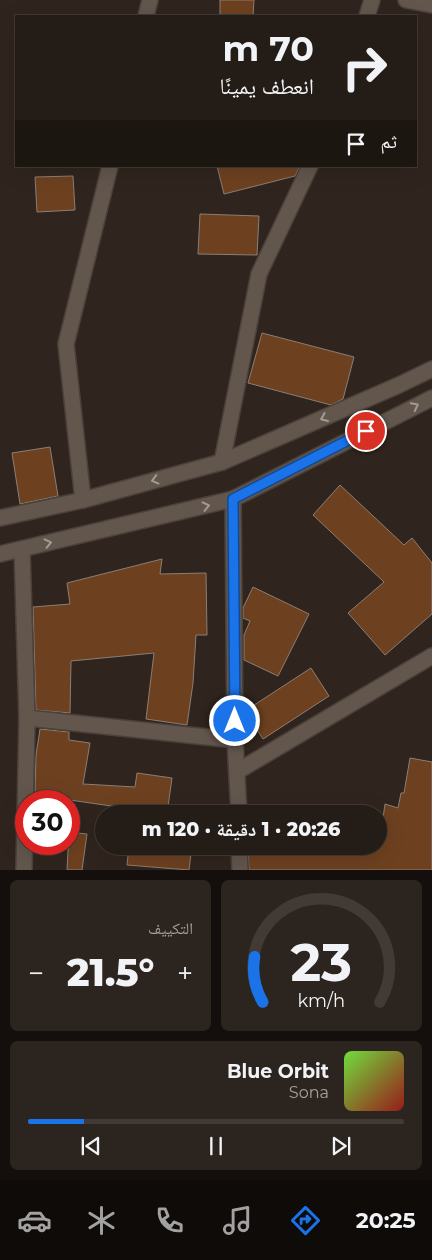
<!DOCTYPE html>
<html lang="ar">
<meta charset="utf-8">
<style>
:root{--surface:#241c16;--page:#2c251f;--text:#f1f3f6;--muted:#a3a1a1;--line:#413a35;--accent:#1a73e8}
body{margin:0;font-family:Montserrat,"Noto Naskh Arabic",sans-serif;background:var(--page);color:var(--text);direction:rtl;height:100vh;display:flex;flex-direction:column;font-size:19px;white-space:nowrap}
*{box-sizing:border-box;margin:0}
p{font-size:16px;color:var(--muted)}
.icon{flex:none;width:28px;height:28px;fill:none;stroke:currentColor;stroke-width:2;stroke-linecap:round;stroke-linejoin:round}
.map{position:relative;height:870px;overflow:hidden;direction:ltr}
.side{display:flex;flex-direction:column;gap:10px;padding:10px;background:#140f0c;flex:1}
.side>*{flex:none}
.hud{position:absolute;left:15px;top:15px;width:402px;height:152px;border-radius:0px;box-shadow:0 5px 20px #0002,0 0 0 1px var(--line);direction:rtl;background:#241c16;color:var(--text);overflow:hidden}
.speed{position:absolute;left:15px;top:790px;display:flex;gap:10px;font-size:25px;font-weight:700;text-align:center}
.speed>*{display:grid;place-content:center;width:65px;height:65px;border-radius:50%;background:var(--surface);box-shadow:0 5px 20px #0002,0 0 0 1px var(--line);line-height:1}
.speed .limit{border:8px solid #d22;background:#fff;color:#111}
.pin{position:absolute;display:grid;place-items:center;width:42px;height:42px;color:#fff;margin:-21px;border:2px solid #fff;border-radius:50%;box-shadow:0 1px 5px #0007}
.me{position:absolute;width:55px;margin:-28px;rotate:0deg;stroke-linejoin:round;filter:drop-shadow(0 0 4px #0008)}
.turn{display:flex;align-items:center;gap:18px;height:105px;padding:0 20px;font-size:22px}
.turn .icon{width:65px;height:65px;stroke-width:2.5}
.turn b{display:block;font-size:35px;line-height:42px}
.then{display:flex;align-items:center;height:48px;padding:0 20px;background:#0003;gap:10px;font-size:19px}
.big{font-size:38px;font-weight:800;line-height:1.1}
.side .card{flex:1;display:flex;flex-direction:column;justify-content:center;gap:8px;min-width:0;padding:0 18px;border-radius:8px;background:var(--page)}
.side .dial{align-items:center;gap:0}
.dial svg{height:130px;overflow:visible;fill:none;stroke:var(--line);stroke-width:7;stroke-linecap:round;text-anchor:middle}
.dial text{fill:var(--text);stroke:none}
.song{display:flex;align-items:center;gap:15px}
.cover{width:60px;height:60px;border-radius:8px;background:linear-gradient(135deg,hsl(100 70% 55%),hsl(0 70% 35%))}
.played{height:5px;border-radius:2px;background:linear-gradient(90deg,var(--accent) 15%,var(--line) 15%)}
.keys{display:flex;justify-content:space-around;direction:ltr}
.heat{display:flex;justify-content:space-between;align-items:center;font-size:28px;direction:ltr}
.side .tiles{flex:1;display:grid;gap:10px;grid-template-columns:1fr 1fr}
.card:last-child{grid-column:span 2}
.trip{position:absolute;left:95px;top:805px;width:292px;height:50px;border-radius:25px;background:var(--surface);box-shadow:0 5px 20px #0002,0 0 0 1px var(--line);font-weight:800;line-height:50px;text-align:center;direction:rtl}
.tab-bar{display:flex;height:80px;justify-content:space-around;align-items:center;background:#0e0b09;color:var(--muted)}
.tab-bar .icon{width:35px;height:35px}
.tab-bar .selected{color:var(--accent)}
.tab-bar b{font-size:22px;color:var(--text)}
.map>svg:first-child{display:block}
.building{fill:#6d4120;stroke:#8b7e75}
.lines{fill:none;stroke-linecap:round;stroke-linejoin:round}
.minor-casing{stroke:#4a413b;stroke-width:18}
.minor{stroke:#62564d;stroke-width:15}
.oneway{stroke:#a49b94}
.route-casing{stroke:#114b97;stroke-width:12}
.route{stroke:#1a73e8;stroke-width:9}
</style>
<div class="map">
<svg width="432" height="870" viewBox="0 0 432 870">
<rect width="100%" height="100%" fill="#30251e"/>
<!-- building -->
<g class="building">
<path d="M220,0h34l-1,16h-33z"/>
<path d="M217,166h83l-5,10 -71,18z"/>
<path d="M73,176l2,34 -38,2 -2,-35z"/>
<path d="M200,214l59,2 -2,39 -59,-1z"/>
<path d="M262,333l92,24 -11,42 -12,6 -83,-22z"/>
<path d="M50,447l8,49 -38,8 -8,-51z"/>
<path d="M340,485l64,60 8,-7 20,25v51l-47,41 -37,-42 36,-31 -71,-67z"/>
<path d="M162,559l-2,15 46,-1 1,62h-11l-3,48 -6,42 -41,-6 8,-66 -83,8 -1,52 -34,-3 -3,-103 37,-3 -3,-21z"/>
<path d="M253,587l56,27 -31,62 -34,-16v-25l6,-14 -7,-3v-10z"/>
<path d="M311,668l18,28 -66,43 -18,-28z"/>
<path d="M40,729l29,3v8l21,3 -7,41 52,3 2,-14 35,5 -5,36 -132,-19 1,-40z"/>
<path d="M410,758l22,4v108h-183l-1,-24h131l6,-42 13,4 3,-15h3z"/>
<path d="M69,832l18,2 -5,36h-15z"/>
<path d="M129,846h63l-3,24 -62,-5z"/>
</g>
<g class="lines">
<!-- minor casing -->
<g class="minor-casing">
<g id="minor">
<path d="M406,0l26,5"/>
<path d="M146,16l4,-16"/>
<path d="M367,16l5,-16"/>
<path d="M222,462l37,-188 51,-108"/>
<path d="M233,499l2,241 4,74"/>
<path d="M83,500l-17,-156 44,-178"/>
<path d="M0,518l83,-18 139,-38 177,-77 33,-16"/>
<path d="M22,550l5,168 -3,152"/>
<path d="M0,554l233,-55 199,-101"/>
<path d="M27,718l208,22"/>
<path d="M238,771l194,-115"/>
<path d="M239,846l1,24"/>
</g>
</g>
<!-- minor -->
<use href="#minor" class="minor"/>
</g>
<!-- one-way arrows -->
<defs><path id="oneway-chevron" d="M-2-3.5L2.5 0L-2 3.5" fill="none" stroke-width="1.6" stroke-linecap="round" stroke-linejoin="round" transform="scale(1.25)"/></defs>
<g class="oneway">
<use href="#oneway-chevron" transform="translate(415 406) rotate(-27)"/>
<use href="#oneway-chevron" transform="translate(324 418) rotate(157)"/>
<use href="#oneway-chevron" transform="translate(155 480) rotate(165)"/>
<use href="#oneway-chevron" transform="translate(206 506) rotate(-13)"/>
<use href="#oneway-chevron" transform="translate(48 543) rotate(-13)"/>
</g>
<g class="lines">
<!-- route casing -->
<g class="route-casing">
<path id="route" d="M235,721l-2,-222 133,-68"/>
</g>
<!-- route -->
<use href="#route" class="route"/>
</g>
</svg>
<div class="speed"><div class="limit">30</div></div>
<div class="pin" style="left:366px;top:431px;background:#d93025"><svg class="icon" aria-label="arrive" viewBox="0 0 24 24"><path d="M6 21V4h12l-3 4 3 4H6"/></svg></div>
<svg class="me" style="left:235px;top:721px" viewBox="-20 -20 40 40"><circle r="17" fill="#1a73e8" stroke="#fff" stroke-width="3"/><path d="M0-11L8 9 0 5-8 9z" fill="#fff"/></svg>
<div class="trip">20:26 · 1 دقيقة · 120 m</div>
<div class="hud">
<div class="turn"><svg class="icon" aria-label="right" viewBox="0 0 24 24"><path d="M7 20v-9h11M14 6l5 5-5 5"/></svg><div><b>70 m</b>انعطف يمينًا</div></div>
<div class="then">ثم<svg class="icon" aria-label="arrive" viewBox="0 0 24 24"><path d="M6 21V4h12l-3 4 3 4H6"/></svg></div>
</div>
</div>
<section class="side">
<div class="tiles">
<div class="card dial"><svg viewBox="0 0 100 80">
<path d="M14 69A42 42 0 1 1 86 69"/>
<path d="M14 69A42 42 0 0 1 9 41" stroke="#1a73e8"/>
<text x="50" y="56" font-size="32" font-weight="700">23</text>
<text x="50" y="72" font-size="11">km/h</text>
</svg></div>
<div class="card"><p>التكييف</p>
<div class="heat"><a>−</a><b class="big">21.5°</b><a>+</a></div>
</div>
<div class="card">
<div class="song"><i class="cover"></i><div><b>Blue Orbit</b><p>Sona</p></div></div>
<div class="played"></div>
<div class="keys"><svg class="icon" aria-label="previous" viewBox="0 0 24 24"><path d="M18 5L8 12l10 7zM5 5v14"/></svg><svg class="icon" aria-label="pause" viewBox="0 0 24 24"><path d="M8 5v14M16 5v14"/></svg><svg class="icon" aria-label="next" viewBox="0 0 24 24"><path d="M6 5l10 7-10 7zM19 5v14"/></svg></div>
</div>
</div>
</section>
<nav class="tab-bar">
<b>20:25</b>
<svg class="icon selected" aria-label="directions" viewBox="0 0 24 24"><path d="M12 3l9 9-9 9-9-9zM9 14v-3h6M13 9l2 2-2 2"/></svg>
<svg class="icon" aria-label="music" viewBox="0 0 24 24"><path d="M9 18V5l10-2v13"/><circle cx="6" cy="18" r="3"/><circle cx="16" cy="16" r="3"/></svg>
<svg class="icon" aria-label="phone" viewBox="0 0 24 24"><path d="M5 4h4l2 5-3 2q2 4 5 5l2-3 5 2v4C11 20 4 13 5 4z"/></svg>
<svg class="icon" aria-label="climate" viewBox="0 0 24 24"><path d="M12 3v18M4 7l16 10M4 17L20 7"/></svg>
<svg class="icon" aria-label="car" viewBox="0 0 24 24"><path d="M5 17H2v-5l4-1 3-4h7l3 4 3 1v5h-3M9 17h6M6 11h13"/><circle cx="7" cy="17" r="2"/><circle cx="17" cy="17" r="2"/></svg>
</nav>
